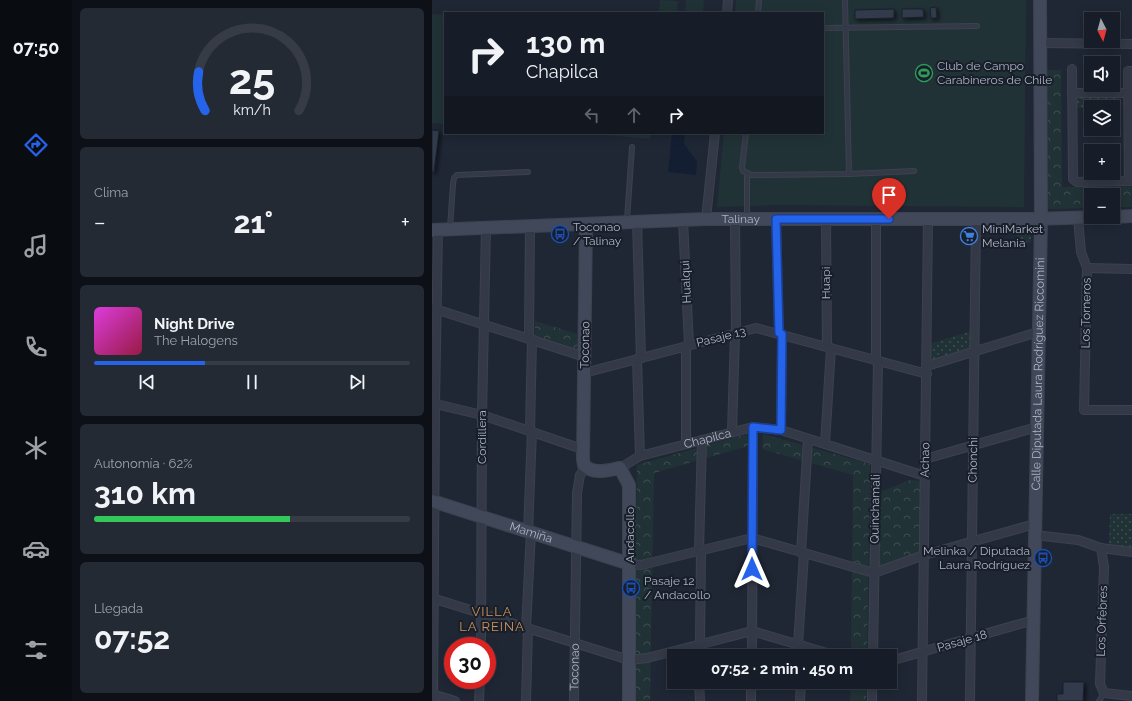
<!DOCTYPE html>
<html lang="es">
<meta charset="utf-8">
<style>
:root{--surface:#171d28;--page:#242a34;--text:#f1f3f6;--muted:#9ea2a8;--line:#363b45;--accent:#2563eb}
body{margin:0;font-family:Raleway,sans-serif;background:var(--page);color:var(--text);height:100vh;display:flex;flex-direction:column;font-size:15px;white-space:nowrap}
*{box-sizing:border-box;margin:0}
p{font-size:13px;color:var(--muted)}
.icon{flex:none;width:22px;height:22px;fill:none;stroke:currentColor;stroke-width:2;stroke-linecap:round;stroke-linejoin:round}
.map{position:relative;flex:1;overflow:hidden}
.panel{display:flex;flex-direction:column;gap:8px;padding:8px;background:#0d1016;width:360px}
.panel>*{flex:none}
.banner{position:absolute;left:12px;top:12px;width:380px;height:122px;border-radius:0px;box-shadow:0 2px 10px #0003,0 0 0 1px var(--line);background:#171d28;color:var(--text);overflow:hidden}
.needle{width:26px;rotate:174deg}
.fabs{position:absolute;left:652px;top:12px;display:grid;gap:8px}
.fabs a{display:grid;place-items:center;width:36px;height:36px;border-radius:0px;background:var(--surface);box-shadow:0 2px 10px #0003,0 0 0 1px var(--line);font-size:20px}
.speed{position:absolute;left:12px;top:637px;display:flex;gap:8px;font-size:20px;font-weight:700;text-align:center}
.speed>*{display:grid;place-content:center;width:52px;height:52px;border-radius:50%;background:var(--surface);box-shadow:0 2px 10px #0003,0 0 0 1px var(--line);line-height:1}
.speed .limit{border:6px solid #d22;background:#fff;color:#111}
.pin{position:absolute;display:grid;place-items:center;width:34px;height:34px;color:#fff;margin:-41px -17px;border-radius:50% 50% 50% 0;rotate:-45deg;box-shadow:0 0 4px #0007}
.pin .icon{rotate:45deg}
.me{position:absolute;width:44px;margin:-22px;rotate:0deg;stroke-linejoin:round;filter:drop-shadow(0 0 3px #0008)}
.turn{display:flex;align-items:center;gap:14px;height:84px;padding:0 16px;font-size:18px}
.turn .icon{width:52px;height:52px;stroke-width:2.5}
.turn b{display:block;font-size:28px;line-height:34px}
.lanes{display:flex;align-items:center;height:38px;padding:0 16px;background:#0003;justify-content:center;gap:20px;direction:ltr}
.lanes .off{opacity:.35}
.big{font-size:30px;font-weight:700;line-height:1.1}
.panel .card{flex:1;display:flex;flex-direction:column;justify-content:center;gap:6px;min-width:0;padding:0 14px;border-radius:6px;background:var(--page)}
.panel .dial{align-items:center;gap:0}
.dial svg{height:104px;overflow:visible;fill:none;stroke:var(--line);stroke-width:7;stroke-linecap:round;text-anchor:middle}
.dial text{fill:var(--text);stroke:none}
.song{display:flex;align-items:center;gap:12px}
.cover{width:48px;height:48px;border-radius:6px;background:linear-gradient(135deg,hsl(300 70% 55%),hsl(340 70% 35%))}
.played{height:4px;border-radius:2px;background:linear-gradient(90deg,var(--accent) 35%,var(--line) 35%)}
.keys{display:flex;justify-content:space-around;direction:ltr}
.heat{display:flex;justify-content:space-between;align-items:center;font-size:22px;direction:ltr}
.charge{height:6px;border-radius:3px;background:linear-gradient(90deg,#34c759 62%,var(--line) 0)}
.trip{position:absolute;left:235px;top:649px;width:230px;height:40px;border-radius:0px;background:var(--surface);box-shadow:0 2px 10px #0003,0 0 0 1px var(--line);font-weight:700;line-height:40px;text-align:center}
main{display:flex;flex:1;min-height:0}
.menu{display:flex;flex-direction:column;width:72px;justify-content:space-around;align-items:center;background:#090c10;color:var(--muted)}
.menu .icon{width:28px;height:28px}
.menu .active{color:var(--accent)}
.menu b{font-size:18px;color:var(--text)}
.map>svg:first-child{display:block}
.grass{fill:url(#grass-dots)}
.park{fill:url(#park-crowns)}
.garden{fill:#213236}
.water{fill:#141e32}
.building{fill:#313b4c;stroke:#1a202c;filter:url(#shadow)}
.lines{fill:none;stroke-linecap:round;stroke-linejoin:round}
.lane-casing{stroke:#3c424f;stroke-width:6}
.street-casing{stroke:#3c424f;stroke-width:10}
.secondary-casing{stroke:#3c424f;stroke-width:14}
.lane{stroke:#333946;stroke-width:4}
.street{stroke:#333946;stroke-width:8}
.secondary{stroke:#414859;stroke-width:12}
.route-casing{stroke:#184099;stroke-width:10}
.route{stroke:#2563eb;stroke-width:7}
.labels{text-anchor:middle;dominant-baseline:central;stroke-width:4;stroke-linejoin:round;paint-order:stroke}
.poi-label{font-size:12px;fill:#acb4c3;stroke:#181e2a;text-anchor:start}
.street-label{font-size:12px;fill:#acb4c3;stroke:#181e2a}
.neighbourhood-label{font-size:13px;letter-spacing:1px;fill:#d0955a;stroke:#181e2a}
</style>
<main>
<nav class="menu">
<b>07:50</b>
<svg class="icon active" aria-label="directions" viewBox="0 0 24 24"><path d="M12 3l9 9-9 9-9-9zM9 14v-3h6M13 9l2 2-2 2"/></svg>
<svg class="icon" aria-label="music" viewBox="0 0 24 24"><path d="M9 18V5l10-2v13"/><circle cx="6" cy="18" r="3"/><circle cx="16" cy="16" r="3"/></svg>
<svg class="icon" aria-label="phone" viewBox="0 0 24 24"><path d="M5 4h4l2 5-3 2q2 4 5 5l2-3 5 2v4C11 20 4 13 5 4z"/></svg>
<svg class="icon" aria-label="climate" viewBox="0 0 24 24"><path d="M12 3v18M4 7l16 10M4 17L20 7"/></svg>
<svg class="icon" aria-label="car" viewBox="0 0 24 24"><path d="M5 17H2v-5l4-1 3-4h7l3 4 3 1v5h-3M9 17h6M6 11h13"/><circle cx="7" cy="17" r="2"/><circle cx="17" cy="17" r="2"/></svg>
<svg class="icon" aria-label="filters" viewBox="0 0 24 24"><path d="M4 7h16M4 17h16"/><circle cx="9" cy="7" r="2"/><circle cx="15" cy="17" r="2"/></svg>
</nav>
<section class="panel">
<div class="card dial"><svg viewBox="0 0 100 80">
<path d="M14 69A42 42 0 1 1 86 69"/>
<path d="M14 69A42 42 0 0 1 9 39" stroke="#2563eb"/>
<text x="50" y="56" font-size="32" font-weight="700">25</text>
<text x="50" y="72" font-size="11">km/h</text>
</svg></div>
<div class="card"><p>Clima</p>
<div class="heat"><a>−</a><b class="big">21°</b><a>+</a></div>
</div>
<div class="card">
<div class="song"><i class="cover"></i><div><b>Night Drive</b><p>The Halogens</p></div></div>
<div class="played"></div>
<div class="keys"><svg class="icon" aria-label="previous" viewBox="0 0 24 24"><path d="M18 5L8 12l10 7zM5 5v14"/></svg><svg class="icon" aria-label="pause" viewBox="0 0 24 24"><path d="M8 5v14M16 5v14"/></svg><svg class="icon" aria-label="next" viewBox="0 0 24 24"><path d="M6 5l10 7-10 7zM19 5v14"/></svg></div>
</div>
<div class="card"><p>Autonomía · 62%</p><b class="big">310 km</b><div class="charge"></div></div>
<div class="card"><p>Llegada</p><b class="big">07:52</b></div>
</section>
<div class="map">
<svg width="700" height="701" viewBox="0 0 700 701">
<defs>
<pattern id="grass-dots" width="8" height="8" patternUnits="userSpaceOnUse"><rect width="8" height="8" fill="#213236"/><path d="M2 2h.1M6 6h.1" fill="none" stroke="#3f4d51" stroke-width="1.8" stroke-linecap="round"/></pattern>
<pattern id="park-crowns" width="20" height="18" patternUnits="userSpaceOnUse"><rect width="20" height="18" fill="#213236"/><path d="M2 6a3 3 0 1 1 6 0M12 15a3 3 0 1 1 6 0" fill="none" stroke="#3f4d51"/></pattern>
<filter id="shadow"><feDropShadow dx="2" dy="2" stdDeviation="2" flood-color="#0009"/></filter>
</defs>
<rect width="100%" height="100%" fill="#1f2735"/>
<!-- grass -->
<g class="grass">
<path d="M643,95h43v12l-43,1z"/>
<path d="M583,226h13l3,3v13l-12,3z"/>
<path d="M539,331l1,18 -43,14 1,-19z"/>
<path d="M678,514h22v34l-23,-1z"/>
</g>
<!-- park -->
<g class="park">
<path d="M615,70h14l1,117h70v20h-19v-12h-22v13l-43,1z"/>
<path d="M103,321l42,13v18l-42,-15z"/>
<path d="M315,434l1,12 -94,27 -4,228h-17l4,-236z"/>
<path d="M331,434l107,30 -3,192h-16l2,-181 -91,-26z"/>
<path d="M478,480l10,1 1,72 -42,14 -1,-74z"/>
<path d="M419,682h16l-1,19h-16z"/>
</g>
<!-- garden -->
<g class="garden">
<path d="M228,0l18,1 -1,12h-18z"/>
<path d="M254,0h18l-1,13h-18z"/>
<path d="M304,0h290l-2,207 -244,-2 -63,2 7,-74h99v-120h-88z"/>
<path d="M0,14l13,1v109l-13,-1z"/>
<path d="M152,133h66v6z"/>
</g>
<!-- water -->
<path class="water" d="M240,133h13l-1,11 13,17 -1,14 -28,-3z"/>
<!-- building -->
<g class="building">
<path d="M504,7l1,11h-6l-1,-10z"/>
<path d="M462,9v9l-39,1v-9z"/>
<path d="M470,9h21l1,8 -22,1z"/>
<path d="M0,130l7,1 -5,41h-2z"/>
<path d="M534,233h7v5h-8z"/>
<path d="M631,682h21l-1,19h-26v-7h6z"/>
</g>
<g class="lines">
<!-- lane casing -->
<g class="lane-casing">
<g id="lane">
<path d="M413,0l4,174"/>
<path d="M326,13l1,-13"/>
<path d="M391,28l154,-2"/>
<path d="M314,133l-4,34 1,4 8,4 98,-1 65,-3"/>
<path d="M315,173v44"/>
<path d="M195,220l5,-73"/>
<path d="M18,228l3,-44 1,-6 3,-3 71,-3"/>
<path d="M667,701l5,-8"/>
</g>
</g>
<!-- street casing -->
<g class="street-casing">
<g id="street">
<path d="M295,13l1,-13"/>
<path d="M608,43l92,1"/>
<path d="M640,69l1,110 4,3 55,-1"/>
<path d="M640,93h56"/>
<path d="M697,181l-1,-110h4"/>
<path d="M646,218l3,34 6,16 -3,142h48"/>
<path d="M274,219l9,-86"/>
<path d="M303,219l1,113"/>
<path d="M344,219l3,114"/>
<path d="M394,219l1,128"/>
<path d="M444,219v142"/>
<path d="M251,220l6,125"/>
<path d="M205,222l4,136"/>
<path d="M655,268l45,1"/>
<path d="M0,308l153,49"/>
<path d="M97,338l1,-112"/>
<path d="M254,346v98"/>
<path d="M205,359l3,97"/>
<path d="M495,366l111,-34"/>
<path d="M152,373l172,-45 171,46"/>
<path d="M0,403l50,12 100,34"/>
<path d="M98,430l2,-91"/>
<path d="M349,430l1,-96"/>
<path d="M300,432l3,-99"/>
<path d="M393,444l6,-96"/>
<path d="M493,459l112,-32"/>
<path id="s1" d="M188,468l20,-12 113,-29 28,3 144,46"/>
<path d="M96,532l4,-101"/>
<path d="M603,535l43,5 23,8 31,4"/>
<path d="M669,548l3,19 -4,117 4,9 28,3"/>
<path d="M267,550l3,-110"/>
<path d="M369,553l7,-114"/>
<path d="M198,564l11,1 111,-27 122,35 50,-18 111,-31"/>
<path d="M0,598l197,62 18,-2 105,-27 85,25"/>
<path d="M94,628l5,-96"/>
<path d="M268,644l1,-94"/>
<path d="M266,645v11"/>
<path d="M366,645l6,-91"/>
<path d="M49,646l1,-231 4,-187"/>
<path d="M320,656l1,-229"/>
<path d="M371,656v-10"/>
<path d="M441,656l5,-295"/>
<path d="M458,661l144,-41"/>
<path d="M267,682l1,19"/>
<path d="M0,694l23,7"/>
<path d="M1,701l2,-297 3,-175"/>
<path d="M47,701l1,-21"/>
<path d="M94,701l2,-73"/>
<path id="s2" d="M142,701l3,-208 3,-18 6,-8"/>
<path d="M319,701v-19"/>
<path d="M368,701l1,-19"/>
<path d="M440,701v-19"/>
<path d="M490,701l6,-482"/>
<path d="M538,701l6,-482"/>
</g>
</g>
<!-- secondary casing -->
<g class="secondary-casing">
<g id="secondary">
<path d="M681,217l19,-1"/>
<path d="M154,224l-3,235 1,6c9,10 25,5 36,3l9,17v216"/>
<path id="s3" d="M0,230l274,-11h325l68,-2"/>
<path id="s4" d="M0,501l198,63"/>
<path id="s5" d="M600,701l9,-482 -1,-219"/>
</g>
</g>
<!-- lane -->
<use href="#lane" class="lane"/>
<!-- street -->
<use href="#street" class="street"/>
<!-- secondary -->
<use href="#secondary" class="secondary"/>
</g>
<g class="lines">
<!-- route casing -->
<g class="route-casing">
<path id="route" d="M320,569l1,-142 28,3 1,-96 -3,-1 -3,-114h113"/>
</g>
<!-- route -->
<use href="#route" class="route"/>
</g>
<!-- icons -->
<defs>
<g id="stadium-ring" transform="scale(0.9)"><circle r="9.5" fill="#181e2a" stroke="#2e9e5b" stroke-width="1.5"/><path d="M0-5a6.5 5 0 1 0 0 10a6.5 5 0 1 0 0-10ZM-3.5-1.8h7v3.6h-7Z" fill="#2e9e5b"/></g>
<g id="bus-ring" transform="scale(0.9)"><circle r="9.5" fill="#181e2a" stroke="#1a4fb4" stroke-width="1.5"/><path d="M-5-6H5V4H4V6H2V4H-2V6H-4V4H-5ZM-3.5-4V0h7V-4ZM-3.5 1.2v1.5H-2V1.2ZM2 1.2v1.5H3.5V1.2Z" fill="#1a4fb4"/></g>
<g id="supermarket-ring" transform="scale(0.9)"><circle r="9.5" fill="#181e2a" stroke="#3f7fe0" stroke-width="1.5"/><path d="M-6-5.5h2.5l.6 2H6L4.5 2H-2.5L-4.4-4H-6ZM-1.5 3.2a1.3 1.3 0 1 0 .1 0ZM3 3.2a1.3 1.3 0 1 0 .1 0Z" fill="#3f7fe0"/></g>
</defs>
<g fill-rule="evenodd">
<use href="#stadium-ring" x="492" y="73"/>
<use href="#bus-ring" x="128" y="234"/>
<use href="#supermarket-ring" x="537" y="236"/>
<use href="#bus-ring" x="611" y="558"/>
<use href="#bus-ring" x="199" y="588"/>
</g>
<g class="labels">
<!-- poi labels -->
<g class="poi-label">
<text x="505" y="66">Club de Campo<tspan x="505" dy="14">Carabineros de Chile</tspan></text>
<text x="141" y="227">Toconao<tspan x="141" dy="14">/ Talinay</tspan></text>
<text x="550" y="229">MiniMarket<tspan x="550" dy="14">Melania</tspan></text>
<text x="598" y="551" text-anchor="end">Melinka / Diputada<tspan x="598" dy="14">Laura Rodríguez</tspan></text>
<text x="212" y="581">Pasaje 12<tspan x="212" dy="14">/ Andacollo</tspan></text>
</g>
<!-- street labels -->
<g class="street-label">
<text stroke="none"><textPath href="#s3" startOffset="309">Talinay</textPath></text>
<text transform="translate(254 282) rotate(-93)">Hualqui</text>
<text transform="translate(394 283) rotate(-90)">Huapi</text>
<text transform="translate(654 313) rotate(-89)">Los Torneros</text>
<text transform="translate(289 337) rotate(-14)">Pasaje 13</text>
<text transform="translate(153 345) rotate(-89)">Toconao</text>
<text stroke="none"><textPath href="#s5" startOffset="327">Calle Diputada Laura Rodríguez Riccomini</textPath></text>
<text transform="translate(50 437) rotate(-90)">Cordillera</text>
<text stroke="none"><textPath href="#s1" startOffset="93">Chapilca</textPath></text>
<text transform="translate(493 460) rotate(-89)">Achao</text>
<text transform="translate(541 460) rotate(-89)">Chonchi</text>
<text transform="translate(443 509) rotate(-89)">Quinchamali</text>
<text stroke="none"><textPath href="#s4" startOffset="104">Mamiña</textPath></text>
<text transform="translate(198 535) rotate(-90)">Andacollo</text>
<text transform="translate(670 621) rotate(-88)">Los Orfebres</text>
<text transform="translate(530 641) rotate(-16)">Pasaje 18</text>
<text stroke="none"><textPath href="#s2" startOffset="34">Toconao</textPath></text>
</g>
<!-- neighbourhood labels -->
<g class="neighbourhood-label">
<text x="60" y="611">VILLA<tspan x="60" dy="15">LA REINA</tspan></text>
</g>
</g>
</svg>
<div class="fabs">
<a><svg class="needle" viewBox="-14 -14 28 28"><path d="M0-13l5 13h-10z" fill="#e53935"/><path d="M0 13l5-13h-10z" fill="#9ea2a8"/></svg></a>
<a><svg class="icon" aria-label="sound" viewBox="0 0 24 24"><path d="M4 9h4l5-4v14l-5-4H4zM17 9q2 3 0 6"/></svg></a>
<a><svg class="icon" aria-label="layers" viewBox="0 0 24 24"><path d="M12 4l9 5-9 5-9-5zM3 14l9 5 9-5"/></svg></a>
<a>+</a>
<a>−</a>
</div>
<div class="speed"><div class="limit">30</div></div>
<div class="pin" style="left:457px;top:219px;background:#d93025"><svg class="icon" aria-label="arrive" viewBox="0 0 24 24"><path d="M6 21V4h12l-3 4 3 4H6"/></svg></div>
<svg class="me" style="left:320px;top:569px" viewBox="-20 -20 40 40"><path d="M0-17L14 15 0 8-14 15z" fill="#2563eb" stroke="#fff" stroke-width="4"/></svg>
<div class="trip">07:52 · 2 min · 450 m</div>
<div class="banner">
<div class="turn"><svg class="icon" aria-label="right" viewBox="0 0 24 24"><path d="M7 20v-9h11M14 6l5 5-5 5"/></svg><div><b>130 m</b>Chapilca</div></div>
<div class="lanes"><svg class="icon off" aria-label="left" viewBox="0 0 24 24"><path d="M17 20v-9H6M10 6l-5 5 5 5"/></svg><svg class="icon off" aria-label="ahead" viewBox="0 0 24 24"><path d="M12 20V5M6 11l6-6 6 6"/></svg><svg class="icon" aria-label="right" viewBox="0 0 24 24"><path d="M7 20v-9h11M14 6l5 5-5 5"/></svg></div>
</div>
</div>
</main>
